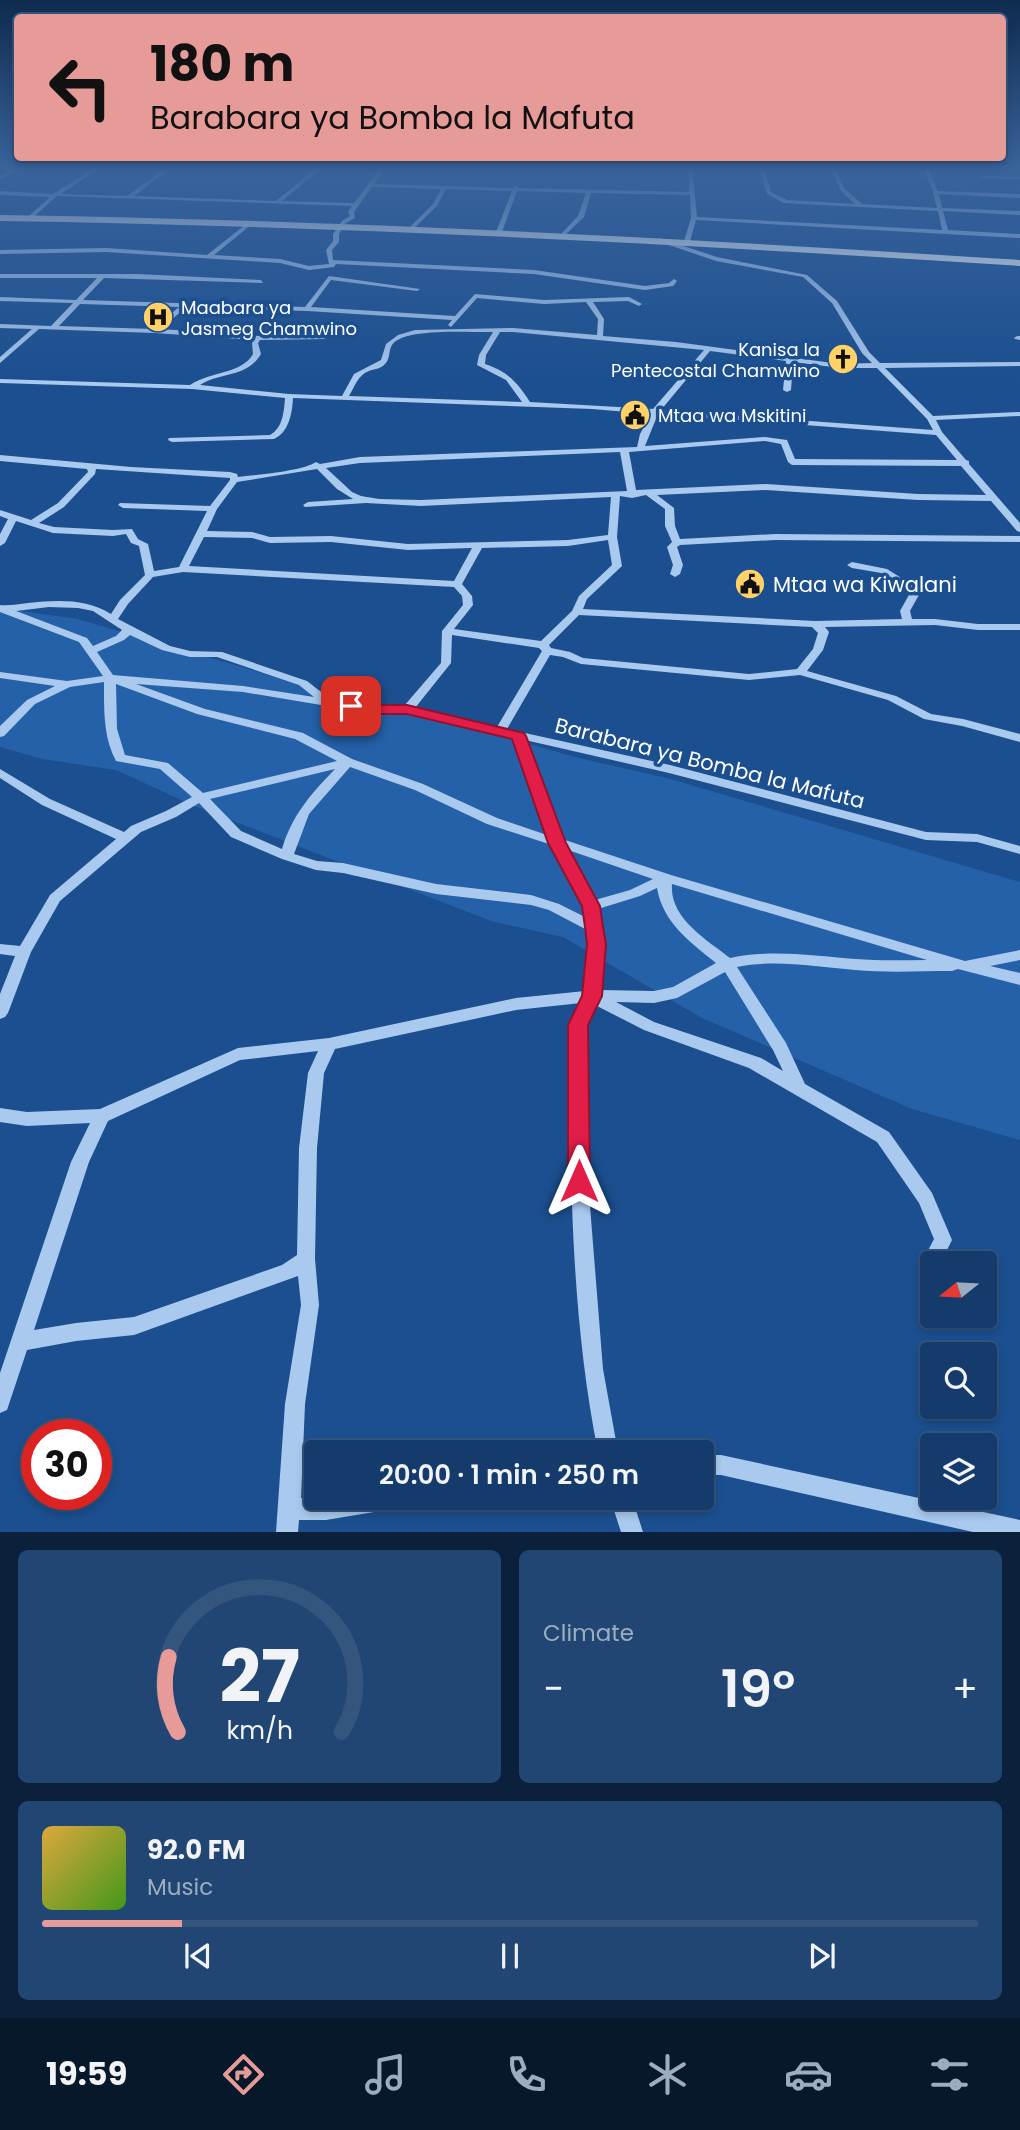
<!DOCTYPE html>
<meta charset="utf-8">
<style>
:root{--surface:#143b6b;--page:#214673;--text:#f1f3f6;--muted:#9dadc1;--line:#33557e;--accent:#e69b98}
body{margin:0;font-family:Poppins,sans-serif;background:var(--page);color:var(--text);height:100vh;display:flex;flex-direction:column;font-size:26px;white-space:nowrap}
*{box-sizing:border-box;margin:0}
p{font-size:23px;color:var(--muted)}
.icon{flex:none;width:38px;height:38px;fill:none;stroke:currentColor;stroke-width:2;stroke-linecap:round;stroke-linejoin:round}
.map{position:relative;height:1532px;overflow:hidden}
.panel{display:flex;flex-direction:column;gap:18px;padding:18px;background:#0b203b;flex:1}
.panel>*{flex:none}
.hud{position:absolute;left:14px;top:14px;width:992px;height:147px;border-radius:7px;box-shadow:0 4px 10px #0003,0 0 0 2px var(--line);background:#e69b98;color:#111;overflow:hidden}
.needle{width:46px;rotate:252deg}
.tools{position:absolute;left:920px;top:1251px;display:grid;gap:14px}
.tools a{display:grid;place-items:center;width:77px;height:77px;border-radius:7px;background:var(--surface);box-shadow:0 4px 10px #0003,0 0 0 2px var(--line);font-size:35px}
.speed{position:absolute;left:21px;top:1419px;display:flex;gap:14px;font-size:35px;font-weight:700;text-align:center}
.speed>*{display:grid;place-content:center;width:91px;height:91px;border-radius:50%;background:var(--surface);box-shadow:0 4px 10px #0003,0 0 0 2px var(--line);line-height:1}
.speed .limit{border:10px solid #d22;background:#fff;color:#111}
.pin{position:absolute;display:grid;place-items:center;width:60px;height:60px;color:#fff;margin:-30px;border-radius:14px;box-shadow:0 4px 10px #0006}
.me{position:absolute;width:77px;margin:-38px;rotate:0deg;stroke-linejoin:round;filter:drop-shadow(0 0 5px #0008)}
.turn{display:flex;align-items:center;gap:24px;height:147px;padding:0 21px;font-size:32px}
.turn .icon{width:91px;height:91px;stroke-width:2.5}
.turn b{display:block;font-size:49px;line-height:60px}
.big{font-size:52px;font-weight:600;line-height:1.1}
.panel .tile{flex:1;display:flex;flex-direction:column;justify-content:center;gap:10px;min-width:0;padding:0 24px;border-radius:10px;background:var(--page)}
.panel .dial{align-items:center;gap:0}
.dial svg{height:182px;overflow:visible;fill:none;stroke:var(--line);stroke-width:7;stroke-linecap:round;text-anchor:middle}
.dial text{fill:var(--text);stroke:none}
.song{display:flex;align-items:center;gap:21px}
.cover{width:84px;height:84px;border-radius:10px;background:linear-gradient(135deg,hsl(40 70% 55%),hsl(100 70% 35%))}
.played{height:7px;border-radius:4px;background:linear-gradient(90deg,var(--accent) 15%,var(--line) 15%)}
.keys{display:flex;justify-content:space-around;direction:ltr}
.heat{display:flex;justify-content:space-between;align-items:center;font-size:38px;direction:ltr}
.panel .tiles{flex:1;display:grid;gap:18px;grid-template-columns:1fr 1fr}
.tile:last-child{grid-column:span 2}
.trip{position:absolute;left:304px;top:1440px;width:410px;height:70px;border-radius:7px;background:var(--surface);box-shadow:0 4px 10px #0003,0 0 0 2px var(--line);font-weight:600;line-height:70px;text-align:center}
.tabs{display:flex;height:112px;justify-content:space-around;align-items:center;background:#08182b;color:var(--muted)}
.tabs .icon{width:49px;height:49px}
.tabs .selected{color:var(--accent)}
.tabs b{font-size:32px;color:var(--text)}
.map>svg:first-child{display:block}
.green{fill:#2461a8}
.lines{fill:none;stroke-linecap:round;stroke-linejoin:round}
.minor{fill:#a9c9ee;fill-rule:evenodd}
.highway{fill:#fff;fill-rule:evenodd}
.route{fill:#e11d48;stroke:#92132f;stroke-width:2}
.labels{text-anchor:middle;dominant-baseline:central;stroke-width:7;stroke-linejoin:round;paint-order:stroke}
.far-poi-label{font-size:18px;fill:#fff;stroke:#1b4f8f;text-anchor:start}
.poi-label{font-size:21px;fill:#fff;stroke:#1b4f8f;text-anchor:start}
.street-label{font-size:21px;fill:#fff;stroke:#1b4f8f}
</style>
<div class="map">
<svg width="1020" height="1532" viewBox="0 0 1020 1532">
<rect width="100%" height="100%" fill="#1b4f8f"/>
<!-- green -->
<path class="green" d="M0,608l78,11 306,90 101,22 90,26 92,21 353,104v258l-108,-31 -210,-91 -139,-81 -72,-16 -299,-116 -76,-35 -74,-11 -42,-12z"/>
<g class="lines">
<!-- minor -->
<g class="minor">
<path d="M19,167h6l-25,12v-3z"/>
<path d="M96,167h5l-40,27 66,2 40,-29h5l-38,29 142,5 42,-34h5l-41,34 72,2 27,-36 240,4 -236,-3 -11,16 139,4 3,-3 2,3 171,4 -1,-25h4l5,50 245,13 -4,-19 -154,-8 -17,-9 -8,-27h4l8,25 16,8 68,4 -14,-13 -11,-24h4l11,22 17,15 75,4 -4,-16 -10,-25h4l11,24 82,3v4l-81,-4 3,14 78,3v4l-77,-4 5,19 72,4v4l-324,-18 -6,21 -3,2 -3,-2 7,-23 -1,-23 -99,-2 -7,24 -20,19 -2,-3 16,-17 8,-23 -69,-2 -15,41 -3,2 -3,-2 16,-41 -66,-2 -9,17 -25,24 -2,-3 23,-23 8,-15 -69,-2 -18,25 1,6 -9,5 -7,11v8l-7,8 1,10 201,10 111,16 24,-3 5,-4 3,2 -4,5 -28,4 -111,-16 -198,-10 -2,3 -25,3 -29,-7 -174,-11 -106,2v-4l106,-2 101,7 43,-34 2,3 -38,31 66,4 29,7 20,-2 -3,-14 7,-9v-7l9,-13 8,-5 -2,-4 4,-6 -295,-10 -27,24 -2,-3 22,-20 -50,-2v-4l53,3z"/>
<path d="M981,176l39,1v2l-37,-1z"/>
<path d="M659,238l58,19 90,18 30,26 32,51 11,11 140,-1v4l-135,2 48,48 87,-4v4l-84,4 6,12 24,28 3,1v3l51,59v9l-3,-1 -26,-30 -73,-1 -152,-10 -109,5 17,13 1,18 5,13 95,-5 245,2v6l-245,-2 -95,5 -3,2 6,18 -3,9 -5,3 -5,-3 3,-9 -6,-18 5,-5 -7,-16v-17l-19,-14 -14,3 -12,-2 -3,41 5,29 -35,33 -4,10 232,12 87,-2 -2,-8 10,-18 -1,-3 -28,-17 -29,-5 -5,-3 5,-3 35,7 32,20 1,4 -10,18 2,8h23l43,5h42v6h-42l-43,-5 -110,2 4,5 -6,18 -16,21 89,25 35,18 32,5 57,15v8l-58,-16 -38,-7 -36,-19 -88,-25 -51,5 -168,-16 -18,-7 -13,-2 -43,74 163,36 256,67 51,2 43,12v8l-43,-12 -51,-2 -257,-67 -144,-33 37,99 109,36 294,86 55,-11v10l-30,6 30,7v12l-62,-16 -6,2c-32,0 -65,2 -97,-1 -39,-3 -79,-11 -118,-3l49,76 19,41 84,48 43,61 20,47 -12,24h-7v6l-2,1 -7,-3 -2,-6 12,-23 -15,-36 -42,-61 -128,-74 -105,-38 -49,-25 -9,20 2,156 15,188 15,83h-20c-28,-140 -28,-284 -28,-427l11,-22 -65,7 -181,39 -11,24 -7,75 -2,111 4,46 -14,99 -4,94h102l-3,8 -8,3 -66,11h-27l-1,12h-22l9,-128 16,-99 -3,-29 -164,59 -58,6 -49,9 -20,60 -7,3v-40l71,-211 19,-39 -63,3 -27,-4v-14l27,4 73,-3 138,-61 91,-10 187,-40 69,-7 4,-47 -2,-14 -38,-20 -18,-5 -95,-11 -93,-21 -27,-3 -34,-11 -51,-22 -32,-34 -23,14 -35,15 -81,69 -29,51 -23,61 -3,4 -5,2v-25l15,-38 -15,-2v-10l20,2 30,-51 66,-56 -74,-34 -42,-27v-9l50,30 74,33 7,-6 35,-15 26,-14 -32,-28 -44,-8c-13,-24 -12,-52 -12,-79l-34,5 -35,17 -31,32 -4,1v-11l27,-26 28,-14 -55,-8v-6l67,9 36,-5 -24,-34 -79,-30v-7c9,1 19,-1 28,-2 28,-3 58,-5 83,11l9,-14 25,-25 -6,-29 -8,-3 -5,-9 -13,2 -60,-3 -37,-12 -11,22 -5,3v-12l8,-15 -8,-3v-6l31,10 27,-17 30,-31 -1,-3 -87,-8v-6l131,12 99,5 7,2 1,3c18,-2 65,-6 78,-15l4,2 40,-7 277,-10 3,-13 11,-20 -59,-5 -299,-11c-1,16 -4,34 -19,41l-102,3 -4,-2 1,-2 101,-3c13,-7 14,-24 15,-37l-93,-9 -192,-6v-4l190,6c21,-14 52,-11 63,-31l-1,-11 1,-3 -98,-7 -116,-4 -39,34v-6l32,-28 -32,-1v-4l51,2 22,-23 -73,-2v-4l76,3 21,-22h-97v-4h138l123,6 2,3 -159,-5 -21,22 222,7 24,-31 91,13 -3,2 -86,-11 -20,27 144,9 20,-22 69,6 85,-3 13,7 -3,2 -11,-5 -35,1 11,17 -1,17 73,6 164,22 32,-1 -10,-10 -30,-50 -29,-26 -87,-16 -59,-20zM477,298l67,6 42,-2 12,17 -1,16 -84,-7 -98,2 -17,5 -12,9 -5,16 -27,14 -12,22 -53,-2 -89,-9c20,-13 47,-7 61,-31l-3,-11 2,-3 65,-1 3,-2 -1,-1h-69l-97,-7 25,-22 121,4 145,9 -4,5 3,2zM80,304l99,3 -26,22 -94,-3zM493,332l-14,23 -2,10 29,15 16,22 -173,-6c6,-10 9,-21 20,-25 5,-2 11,-2 15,-6 7,-6 4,-14 8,-20 12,-18 80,-12 101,-13zM500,332h13l191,18 -51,59 -123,-7c-12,-19 -23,-31 -45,-38l1,-9zM710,351l76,10 -3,29 4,2 4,-2 2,-28 47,6h37l50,51 6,11 -272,-20zM658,414l278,21 21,25 -162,-1 -8,-19 -22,-3 -120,9zM765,441l16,3 7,18 4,3 169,1 25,29 -68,-1 -152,-10 -130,6 -7,-38zM620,452l7,39 -206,9 -42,-1 -18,-3 -9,-4 -26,-24 34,-5zM96,469l134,9v2l-20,26 -90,-3 -2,2 5,3 84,3 -28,56 -25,4 -6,-27 -10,-5 -6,-10 -19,1 -59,-3 -15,-4 25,-16 31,-33zM317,469l20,20 16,10 -45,3 -5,3 2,2 61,-4 55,3 190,-9 -3,38 -40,5 -160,4 -77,-8 -61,1 -18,-5 -45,-1 10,-22 20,-27zM204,537l48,1 18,5 61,-1 77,8 64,-2 -18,33 -265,-15zM608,540l4,25 -33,31 -7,15 -31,30 -87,-12 19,-24 -1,-9 -10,-12 20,-36 86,-2zM183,572l271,15 8,9 1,9 -21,26 -1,32 -37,43 -74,-7 -23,-18 -85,-29 -32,-1 -20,-5 -52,-27 10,-15 25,-27zM49,607l29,1 15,3 29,19 -6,6 -23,10 -6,-8 -71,-27zM579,615l233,12 6,6 -5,16 -16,20 -48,5 -166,-16 -13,-6 -19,-4 -2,-3zM130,635l32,15 28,7h27l82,28 15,12 -71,-11 -130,-11 -16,-23 27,-12zM452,635l87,13 3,3 -45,76 -82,-19 36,-45zM116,684l81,30 98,25 42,22 -134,32 -35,-30 -43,-8 -8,-26zM136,684l107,8 102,17 62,4 106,24 34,98 -50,-17 -74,-34 -71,-25 -49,-26 -98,-24zM350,767l65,23 72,34 65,21 32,61 1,11 -26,-13 -28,-9 -95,-11 -93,-21 -26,-2 -23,-7 15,-40zM335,769c-24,25 -43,46 -53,80l-41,-18 -31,-32zM568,850l85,29 -23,11 -35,10zM672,884l255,76c-23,0 -48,1 -71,-1 -44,-3 -83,-10 -126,-1 -23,-18 -61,-40 -58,-74zM657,888c6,35 33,54 59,75l-43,24 -19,4 -54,-1 3,-46 -5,-35 42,-13zM725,972l48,78 10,21 -22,-13 -107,-36 -38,-20 38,1 23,-5zM318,1051l-10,22 -9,75 -2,107 -15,10 -148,52 -58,6 -42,7 55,-168 19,-41 132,-61z"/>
<path d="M1017,336h3v4l-5,-1 -1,-1z"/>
<path d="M702,1455h19l299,65v12h-47l-252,-57h-19z"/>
<path d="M610,1498h22l11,34h-22z"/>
</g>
<!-- highway -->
<path class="highway" d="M0,215c341,5 680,23 1020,45v6c-340,-22 -679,-40 -1020,-45z"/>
</g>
<!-- sky -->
<linearGradient id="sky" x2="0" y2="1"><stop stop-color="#0f2b4f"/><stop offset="0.44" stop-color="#39639b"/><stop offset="1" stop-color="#39639b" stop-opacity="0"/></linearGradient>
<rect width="1020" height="381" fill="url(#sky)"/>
<!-- route -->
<path class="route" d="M351,701l16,4h40l117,28 2,3 40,107 34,63 3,21 3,17 -4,52 -14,29 2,156 -3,7 -8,3 -8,-3 -3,-7v-156l14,-29 5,-52 -2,-17 -3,-21 -34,-63 -36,-104 -105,-25h-40l-22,-5 -2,-3z"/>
<!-- icons -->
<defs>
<g id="hospital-disc" transform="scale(1.575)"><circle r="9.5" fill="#ffd166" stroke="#1b4f8f"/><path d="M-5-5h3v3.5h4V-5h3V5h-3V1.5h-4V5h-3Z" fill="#111"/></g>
<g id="church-disc" transform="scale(1.575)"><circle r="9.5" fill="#ffd166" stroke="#1b4f8f"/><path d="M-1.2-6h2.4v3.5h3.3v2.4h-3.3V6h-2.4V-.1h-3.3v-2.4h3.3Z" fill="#111"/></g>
<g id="civic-disc" transform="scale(1.575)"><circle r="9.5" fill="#ffd166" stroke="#1b4f8f"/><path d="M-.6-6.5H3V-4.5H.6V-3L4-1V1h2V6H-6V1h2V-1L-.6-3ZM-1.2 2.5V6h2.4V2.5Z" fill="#111"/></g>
</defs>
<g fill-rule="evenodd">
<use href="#hospital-disc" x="158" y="317"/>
<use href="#church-disc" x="843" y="359"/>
<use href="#civic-disc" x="635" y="415"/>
<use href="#civic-disc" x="750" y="584"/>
</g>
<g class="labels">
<!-- far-poi labels -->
<g class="far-poi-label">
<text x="181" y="307">Maabara ya<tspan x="181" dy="21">Jasmeg Chamwino</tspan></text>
<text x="820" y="349" text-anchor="end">Kanisa la<tspan x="820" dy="21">Pentecostal Chamwino</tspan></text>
<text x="658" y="415">Mtaa wa Mskitini</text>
</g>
<!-- poi labels -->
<g class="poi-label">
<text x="773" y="584">Mtaa wa Kiwalani</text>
</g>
<!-- street labels -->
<g class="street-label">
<text transform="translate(710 763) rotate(14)">Barabara ya Bomba la Mafuta</text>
</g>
</g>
</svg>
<div class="tools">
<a><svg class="needle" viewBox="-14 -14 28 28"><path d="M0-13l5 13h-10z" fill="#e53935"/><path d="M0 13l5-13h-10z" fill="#9dadc1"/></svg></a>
<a><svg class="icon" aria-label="search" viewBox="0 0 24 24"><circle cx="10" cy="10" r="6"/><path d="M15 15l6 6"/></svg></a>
<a><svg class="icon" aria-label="layers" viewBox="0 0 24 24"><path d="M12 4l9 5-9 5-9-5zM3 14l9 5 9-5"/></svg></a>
</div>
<div class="speed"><div class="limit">30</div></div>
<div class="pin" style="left:351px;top:706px;background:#d93025"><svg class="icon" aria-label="arrive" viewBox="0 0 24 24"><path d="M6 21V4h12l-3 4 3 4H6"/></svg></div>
<svg class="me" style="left:579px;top:1181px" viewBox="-20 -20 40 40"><path d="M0-17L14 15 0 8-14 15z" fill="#e11d48" stroke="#fff" stroke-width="4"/></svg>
<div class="trip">20:00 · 1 min · 250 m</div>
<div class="hud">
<div class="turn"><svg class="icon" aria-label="left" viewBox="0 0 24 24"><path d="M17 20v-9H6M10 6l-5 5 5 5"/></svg><div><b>180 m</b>Barabara ya Bomba la Mafuta</div></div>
</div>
</div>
<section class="panel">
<div class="tiles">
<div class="tile dial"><svg viewBox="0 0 100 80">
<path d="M14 69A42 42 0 1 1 86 69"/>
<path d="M14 69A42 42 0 0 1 10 36" stroke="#e69b98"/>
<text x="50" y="56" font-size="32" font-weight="700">27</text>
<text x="50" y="72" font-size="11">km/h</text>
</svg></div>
<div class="tile"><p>Climate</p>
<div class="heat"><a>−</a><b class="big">19°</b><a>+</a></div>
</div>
<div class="tile">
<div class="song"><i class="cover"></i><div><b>92.0 FM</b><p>Music</p></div></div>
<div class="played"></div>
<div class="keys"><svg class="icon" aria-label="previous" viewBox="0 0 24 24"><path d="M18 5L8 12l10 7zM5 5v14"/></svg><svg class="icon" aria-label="pause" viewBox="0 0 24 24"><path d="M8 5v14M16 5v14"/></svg><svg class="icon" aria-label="next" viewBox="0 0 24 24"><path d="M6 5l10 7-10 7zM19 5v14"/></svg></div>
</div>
</div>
</section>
<nav class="tabs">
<b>19:59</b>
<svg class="icon selected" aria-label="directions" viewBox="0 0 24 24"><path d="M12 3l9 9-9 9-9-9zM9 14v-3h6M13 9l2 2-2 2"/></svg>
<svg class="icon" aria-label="music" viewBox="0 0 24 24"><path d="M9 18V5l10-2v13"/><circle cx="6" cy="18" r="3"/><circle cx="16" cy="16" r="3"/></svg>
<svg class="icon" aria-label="phone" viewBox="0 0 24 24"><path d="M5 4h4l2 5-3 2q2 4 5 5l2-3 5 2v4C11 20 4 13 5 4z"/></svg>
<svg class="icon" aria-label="climate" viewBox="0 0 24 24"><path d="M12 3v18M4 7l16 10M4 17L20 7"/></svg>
<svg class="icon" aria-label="car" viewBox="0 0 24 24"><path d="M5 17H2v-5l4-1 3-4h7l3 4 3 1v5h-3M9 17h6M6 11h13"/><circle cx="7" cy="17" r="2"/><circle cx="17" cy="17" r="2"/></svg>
<svg class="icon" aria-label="filters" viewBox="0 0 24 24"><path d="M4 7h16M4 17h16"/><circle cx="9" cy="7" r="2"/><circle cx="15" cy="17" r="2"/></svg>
</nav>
